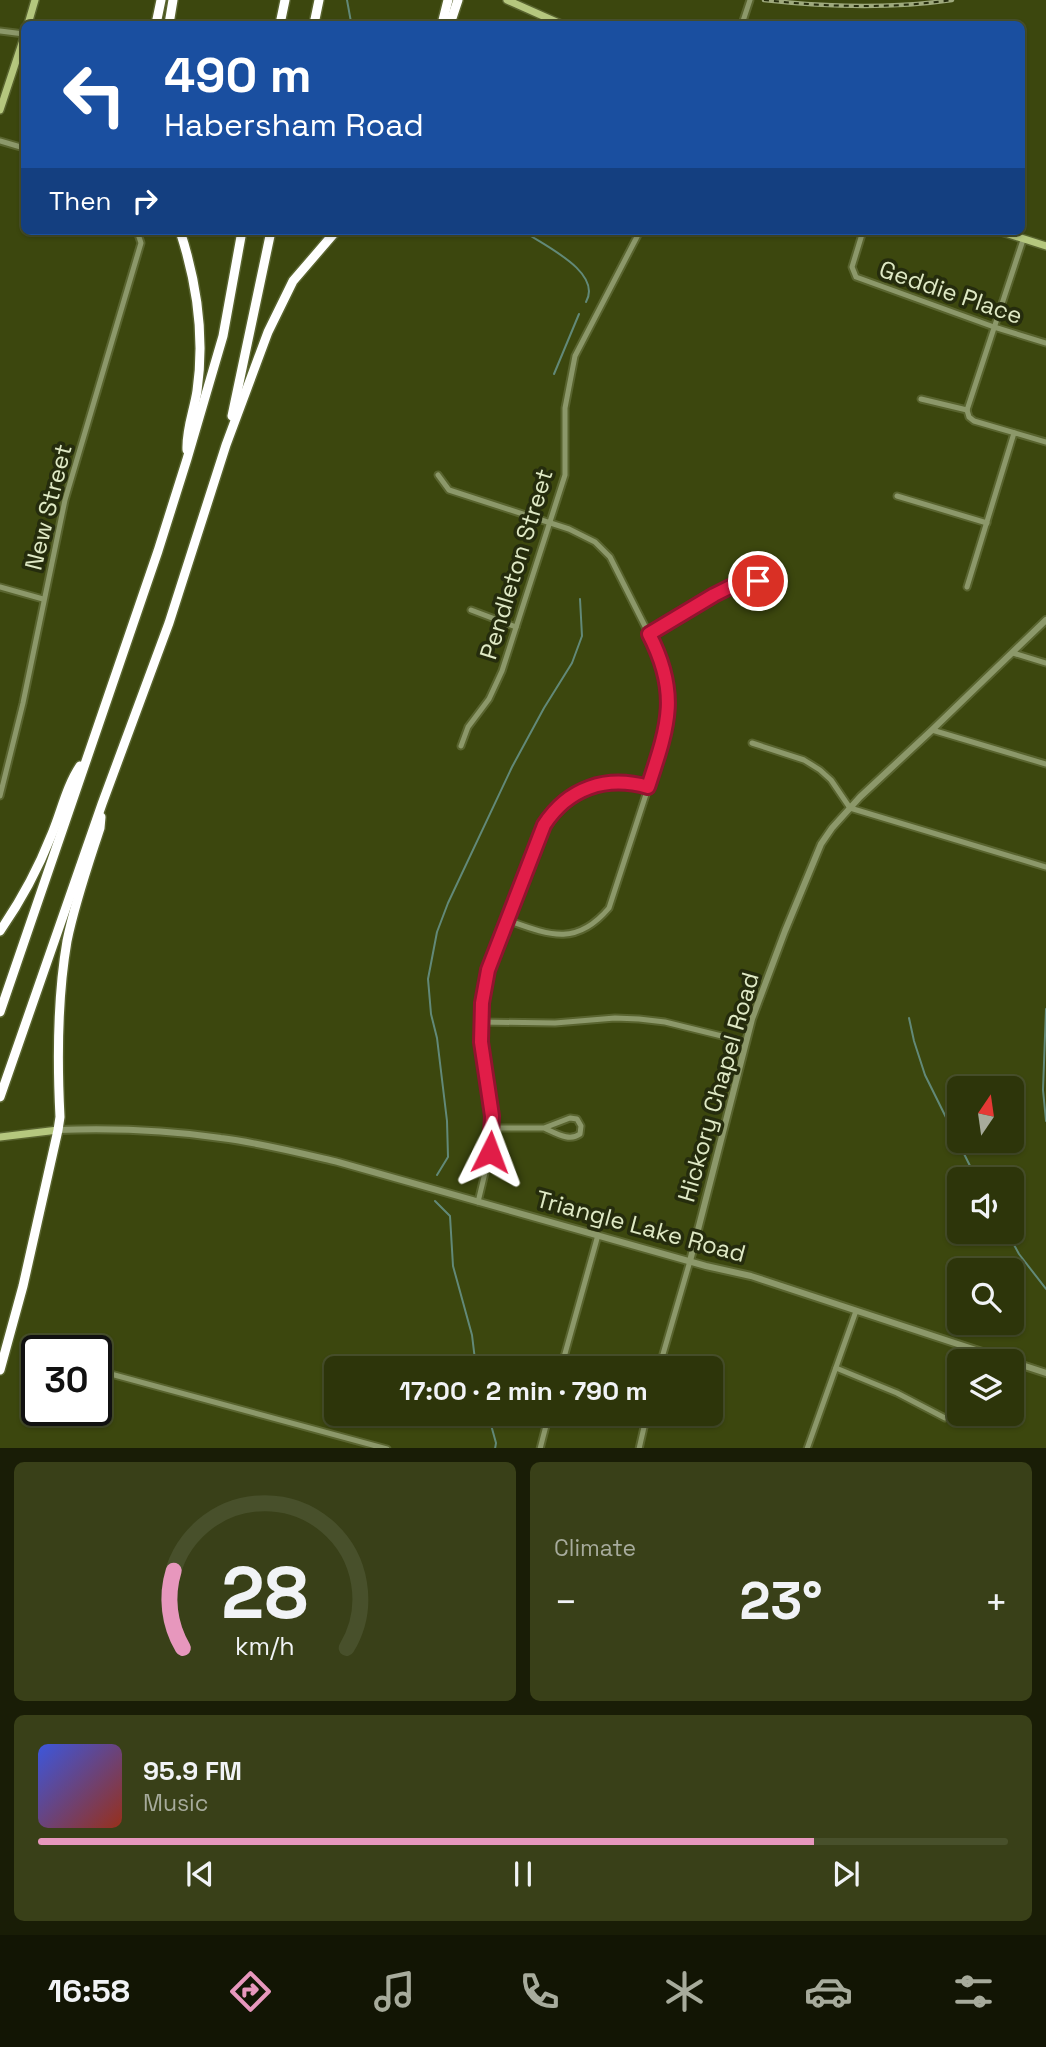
<!DOCTYPE html>
<meta charset="utf-8">
<style>
:root{--surface:#2d350a;--page:#394018;--text:#f1f3f6;--muted:#a7ab9c;--line:#48502b;--accent:#e797bd}
body{margin:0;font-family:"Space Grotesk",sans-serif;background:var(--page);color:var(--text);height:100vh;display:flex;flex-direction:column;font-size:26px;white-space:nowrap}
*{box-sizing:border-box;margin:0}
p{font-size:23px;color:var(--muted)}
.icon{flex:none;width:38px;height:38px;fill:none;stroke:currentColor;stroke-width:2;stroke-linecap:round;stroke-linejoin:round}
.map{position:relative;height:1448px;overflow:hidden}
.sheet{display:flex;flex-direction:column;gap:14px;padding:14px;background:#191d06;flex:1}
.sheet>*{flex:none}
.hud{position:absolute;left:21px;top:21px;width:1004px;height:214px;border-radius:10px;box-shadow:0 2px 5px #0004,0 0 0 2px var(--line);background:#1a4fa0;color:#fff;overflow:hidden}
.needle{width:46px;rotate:13deg}
.buttons{position:absolute;left:947px;top:1076px;display:grid;gap:14px}
.buttons a{display:grid;place-items:center;width:77px;height:77px;border-radius:10px;background:var(--surface);box-shadow:0 2px 5px #0004,0 0 0 2px var(--line);font-size:35px}
.speed{position:absolute;left:21px;top:1335px;display:flex;gap:14px;font-size:35px;font-weight:700;text-align:center}
.speed>*{display:grid;place-content:center;width:91px;height:91px;border-radius:50%;background:var(--surface);box-shadow:0 2px 5px #0004,0 0 0 2px var(--line);line-height:1}
.speed .limit{border:4px solid #111;border-radius:10px;background:#fff;color:#111}
.pin{position:absolute;display:grid;place-items:center;width:60px;height:60px;color:#fff;margin:-30px;border:4px solid #fff;border-radius:50%;box-shadow:0 2px 7px #0007}
.me{position:absolute;width:77px;margin:-38px;rotate:3deg;stroke-linejoin:round;filter:drop-shadow(0 0 5px #0008)}
.turn{display:flex;align-items:center;gap:24px;height:147px;padding:0 28px;font-size:32px}
.turn .icon{width:91px;height:91px;stroke-width:2.5}
.turn b{display:block;font-size:49px;line-height:60px}
.then{display:flex;align-items:center;height:66px;padding:0 28px;background:#0003;gap:14px;font-size:26px}
.big{font-size:52px;font-weight:800;line-height:1.1}
.sheet .card{flex:1;display:flex;flex-direction:column;justify-content:center;gap:10px;min-width:0;padding:0 24px;border-radius:10px;background:var(--page)}
.sheet .dial{align-items:center;gap:0}
.dial svg{height:182px;overflow:visible;fill:none;stroke:var(--line);stroke-width:7;stroke-linecap:round;text-anchor:middle}
.dial text{fill:var(--text);stroke:none}
.song{display:flex;align-items:center;gap:21px}
.cover{width:84px;height:84px;border-radius:10px;background:linear-gradient(135deg,hsl(230 70% 55%),hsl(10 70% 35%))}
.played{height:7px;border-radius:4px;background:linear-gradient(90deg,var(--accent) 80%,var(--line) 80%)}
.keys{display:flex;justify-content:space-around;direction:ltr}
.heat{display:flex;justify-content:space-between;align-items:center;font-size:38px;direction:ltr}
.sheet .tiles{flex:1;display:grid;gap:14px;grid-template-columns:1fr 1fr}
.card:last-child{grid-column:span 2}
.trip{position:absolute;left:324px;top:1356px;width:399px;height:70px;border-radius:10px;background:var(--surface);box-shadow:0 2px 5px #0004,0 0 0 2px var(--line);font-weight:800;line-height:70px;text-align:center}
.dock{display:flex;height:112px;justify-content:space-around;align-items:center;background:#121504;color:var(--muted)}
.dock .icon{width:49px;height:49px}
.dock .selected{color:var(--accent)}
.dock b{font-size:32px;color:var(--text)}
.map>svg:first-child{display:block}
.lines{fill:none;stroke-linecap:round;stroke-linejoin:round}
.stream{stroke:#628978;stroke-width:2}
.minor-casing{stroke:#59642f;stroke-width:9}
.tertiary-casing{stroke:#59642f;stroke-width:10}
.secondary-casing{stroke:#59642f;stroke-width:10}
.motorway-casing{stroke:#59642f;stroke-width:12}
.minor{stroke:#8c986a;stroke-width:5}
.tertiary{stroke:#8c986a;stroke-width:6}
.secondary{stroke:#b5c77e;stroke-width:7}
.motorway{stroke:#fff;stroke-width:9}
.rail-casing{stroke:#9faa7d;stroke-width:4.5}
.rail{stroke:#252c0d;stroke-width:2;stroke-dasharray:5;stroke-linecap:butt}
.route-casing{stroke:#92132f;stroke-width:18}
.route{stroke:#e11d48;stroke-width:12}
.labels{text-anchor:middle;dominant-baseline:central;stroke-width:7;stroke-linejoin:round;paint-order:stroke}
.street-label{font-size:24px;fill:#dfe9c5;stroke:#252c0d}
</style>
<div class="map">
<svg width="1046" height="1449" viewBox="0 0 1046 1449">
<rect width="100%" height="100%" fill="#3c470e"/>
<g class="lines">
<!-- stream -->
<g class="stream">
<path d="M347,0l4,22 3,2"/>
<path d="M495,24l1,-4"/>
<path d="M523,231c20,14 80,41 63,71"/>
<path d="M554,374l25,-60"/>
<path d="M1046,1009l-3,81 3,31"/>
<path d="M909,1018l5,23 11,34 52,105"/>
<path d="M437,1175l11,-18 -1,-36 -10,-83 -6,-24 -3,-35 9,-47 11,-29 64,-136 32,-59 28,-45 10,-27 -2,-37"/>
<path d="M435,1201l15,15 3,50 19,69 4,33"/>
<path d="M1007,1232l12,22 27,35"/>
<path d="M488,1414l8,29 -1,6"/>
</g>
<!-- minor casing -->
<g class="minor-casing">
<g id="minor">
<path d="M742,24l8,-24"/>
<path d="M0,31l24,3"/>
<path d="M0,141l24,7"/>
<path d="M863,231l-11,36 4,10 138,50 52,16"/>
<path d="M921,399l46,11"/>
<path d="M967,410l56,-170"/>
<path d="M967,410l2,7 5,4 72,21"/>
<path d="M438,475l11,15 120,39 26,13 15,15 49,97 7,20 3,28 -5,37 -55,169c-33,39 -60,27 -102,12"/>
<path d="M897,496l90,27"/>
<path d="M0,587l43,12"/>
<path d="M967,587l47,-154"/>
<path d="M471,610l45,17"/>
<path d="M649,634l65,-39 16,-8 28,-6"/>
<path d="M1013,653l33,10"/>
<path d="M932,730l114,34"/>
<path d="M752,743l52,17 16,10 11,10 19,28 196,59"/>
<path d="M461,746l7,-19 21,-28 13,-28 63,-196v-67l10,-52 65,-125"/>
<path d="M0,796l23,-93 42,-203 76,-257 -4,-12"/>
<path d="M481,1022l74,1 60,-5 24,1 26,3 81,20"/>
<path d="M491,1128h53l26,-10 7,1 4,7 -1,8c-11,8 -24,-1 -36,-6"/>
<path d="M478,1202l12,-50 2,-36 -11,-74 1,-39 6,-33 56,-145c25,-39 60,-50 104,-38"/>
<path d="M32,1353l5,1"/>
<path d="M561,1368l37,-133"/>
<path d="M659,1368l31,-107"/>
<path d="M836,1368l61,25 48,25"/>
<path d="M96,1370l291,79"/>
<path d="M540,1449l9,-35"/>
<path d="M639,1449l8,-35"/>
<path d="M807,1449l49,-138"/>
</g>
</g>
<!-- tertiary casing -->
<g class="tertiary-casing">
<g id="tertiary">
<path d="M58,1130c55,-2 109,0 163,8 40,5 79,15 117,24l368,104 45,10 295,97"/>
<path d="M690,1261l62,-242 33,-88 36,-87 11,-16 28,-31 72,-67 114,-110"/>
</g>
</g>
<!-- secondary casing -->
<g class="secondary-casing">
<g id="secondary">
<path d="M507,0l54,24"/>
<path d="M28,24l7,-24"/>
<path d="M0,110l24,-73"/>
<path d="M999,231l47,15"/>
<path d="M0,1137l58,-7"/>
</g>
</g>
<!-- motorway casing -->
<g class="motorway-casing">
<g id="motorway">
<path d="M156,24l5,-24"/>
<path d="M169,24l4,-24"/>
<path d="M280,24l5,-24"/>
<path d="M314,24l5,-24"/>
<path d="M442,24l6,-24"/>
<path d="M450,24l8,-24"/>
<path d="M180,231c17,52 25,105 17,160 -3,20 -11,38 -10,59"/>
<path d="M232,416l39,-185"/>
<path d="M0,931c20,-29 38,-62 51,-95 10,-23 15,-49 29,-70"/>
<path d="M0,1012l158,-461 29,-92 36,-123 19,-105"/>
<path d="M0,1097l102,-293 67,-181 57,-178 42,-113 25,-51 43,-50"/>
<path d="M0,1370l23,-84 35,-156 2,-13c-3,-59 -3,-118 7,-176 8,-39 21,-76 33,-113l1,-11"/>
</g>
</g>
<!-- minor -->
<use href="#minor" class="minor"/>
<!-- tertiary -->
<use href="#tertiary" class="tertiary"/>
<!-- secondary -->
<use href="#secondary" class="secondary"/>
<!-- motorway -->
<use href="#motorway" class="motorway"/>
<!-- rail casing -->
<g class="rail-casing">
<path id="rail" d="M764,0c62,7 126,9 188,0"/>
</g>
<!-- rail -->
<use href="#rail" class="rail"/>
</g>
<g class="lines">
<!-- route casing -->
<g class="route-casing">
<path id="route" d="M490,1152l2,-36 -11,-74 1,-39 6,-33 56,-145c24,-37 62,-50 104,-38 20,-61 32,-93 1,-153l65,-39 16,-8 28,-6"/>
</g>
<!-- route -->
<use href="#route" class="route"/>
</g>
<g class="labels">
<!-- street labels -->
<g class="street-label">
<text transform="translate(951 292) rotate(19)">Geddie Place</text>
<text transform="translate(48 507) rotate(-76)">New Street</text>
<text transform="translate(516 564) rotate(-73)">Pendleton Street</text>
<text transform="translate(718 1087) rotate(-74)">Hickory Chapel Road</text>
<text transform="translate(641 1226) rotate(15)">Triangle Lake Road</text>
</g>
</g>
</svg>
<div class="buttons">
<a><svg class="needle" viewBox="-14 -14 28 28"><path d="M0-13l5 13h-10z" fill="#e53935"/><path d="M0 13l5-13h-10z" fill="#a7ab9c"/></svg></a>
<a><svg class="icon" aria-label="sound" viewBox="0 0 24 24"><path d="M4 9h4l5-4v14l-5-4H4zM17 9q2 3 0 6"/></svg></a>
<a><svg class="icon" aria-label="search" viewBox="0 0 24 24"><circle cx="10" cy="10" r="6"/><path d="M15 15l6 6"/></svg></a>
<a><svg class="icon" aria-label="layers" viewBox="0 0 24 24"><path d="M12 4l9 5-9 5-9-5zM3 14l9 5 9-5"/></svg></a>
</div>
<div class="speed"><div class="limit">30</div></div>
<div class="pin" style="left:758px;top:581px;background:#d93025"><svg class="icon" aria-label="arrive" viewBox="0 0 24 24"><path d="M6 21V4h12l-3 4 3 4H6"/></svg></div>
<svg class="me" style="left:490px;top:1152px" viewBox="-20 -20 40 40"><path d="M0-17L14 15 0 8-14 15z" fill="#e11d48" stroke="#fff" stroke-width="4"/></svg>
<div class="trip">17:00 · 2 min · 790 m</div>
<div class="hud">
<div class="turn"><svg class="icon" aria-label="left" viewBox="0 0 24 24"><path d="M17 20v-9H6M10 6l-5 5 5 5"/></svg><div><b>490 m</b>Habersham Road</div></div>
<div class="then">Then<svg class="icon" aria-label="right" viewBox="0 0 24 24"><path d="M7 20v-9h11M14 6l5 5-5 5"/></svg></div>
</div>
</div>
<section class="sheet">
<div class="tiles">
<div class="card dial"><svg viewBox="0 0 100 80">
<path d="M14 69A42 42 0 1 1 86 69"/>
<path d="M14 69A42 42 0 0 1 10 35" stroke="#e797bd"/>
<text x="50" y="56" font-size="32" font-weight="700">28</text>
<text x="50" y="72" font-size="11">km/h</text>
</svg></div>
<div class="card"><p>Climate</p>
<div class="heat"><a>−</a><b class="big">23°</b><a>+</a></div>
</div>
<div class="card">
<div class="song"><i class="cover"></i><div><b>95.9 FM</b><p>Music</p></div></div>
<div class="played"></div>
<div class="keys"><svg class="icon" aria-label="previous" viewBox="0 0 24 24"><path d="M18 5L8 12l10 7zM5 5v14"/></svg><svg class="icon" aria-label="pause" viewBox="0 0 24 24"><path d="M8 5v14M16 5v14"/></svg><svg class="icon" aria-label="next" viewBox="0 0 24 24"><path d="M6 5l10 7-10 7zM19 5v14"/></svg></div>
</div>
</div>
</section>
<nav class="dock">
<b>16:58</b>
<svg class="icon selected" aria-label="directions" viewBox="0 0 24 24"><path d="M12 3l9 9-9 9-9-9zM9 14v-3h6M13 9l2 2-2 2"/></svg>
<svg class="icon" aria-label="music" viewBox="0 0 24 24"><path d="M9 18V5l10-2v13"/><circle cx="6" cy="18" r="3"/><circle cx="16" cy="16" r="3"/></svg>
<svg class="icon" aria-label="phone" viewBox="0 0 24 24"><path d="M5 4h4l2 5-3 2q2 4 5 5l2-3 5 2v4C11 20 4 13 5 4z"/></svg>
<svg class="icon" aria-label="climate" viewBox="0 0 24 24"><path d="M12 3v18M4 7l16 10M4 17L20 7"/></svg>
<svg class="icon" aria-label="car" viewBox="0 0 24 24"><path d="M5 17H2v-5l4-1 3-4h7l3 4 3 1v5h-3M9 17h6M6 11h13"/><circle cx="7" cy="17" r="2"/><circle cx="17" cy="17" r="2"/></svg>
<svg class="icon" aria-label="filters" viewBox="0 0 24 24"><path d="M4 7h16M4 17h16"/><circle cx="9" cy="7" r="2"/><circle cx="15" cy="17" r="2"/></svg>
</nav>
